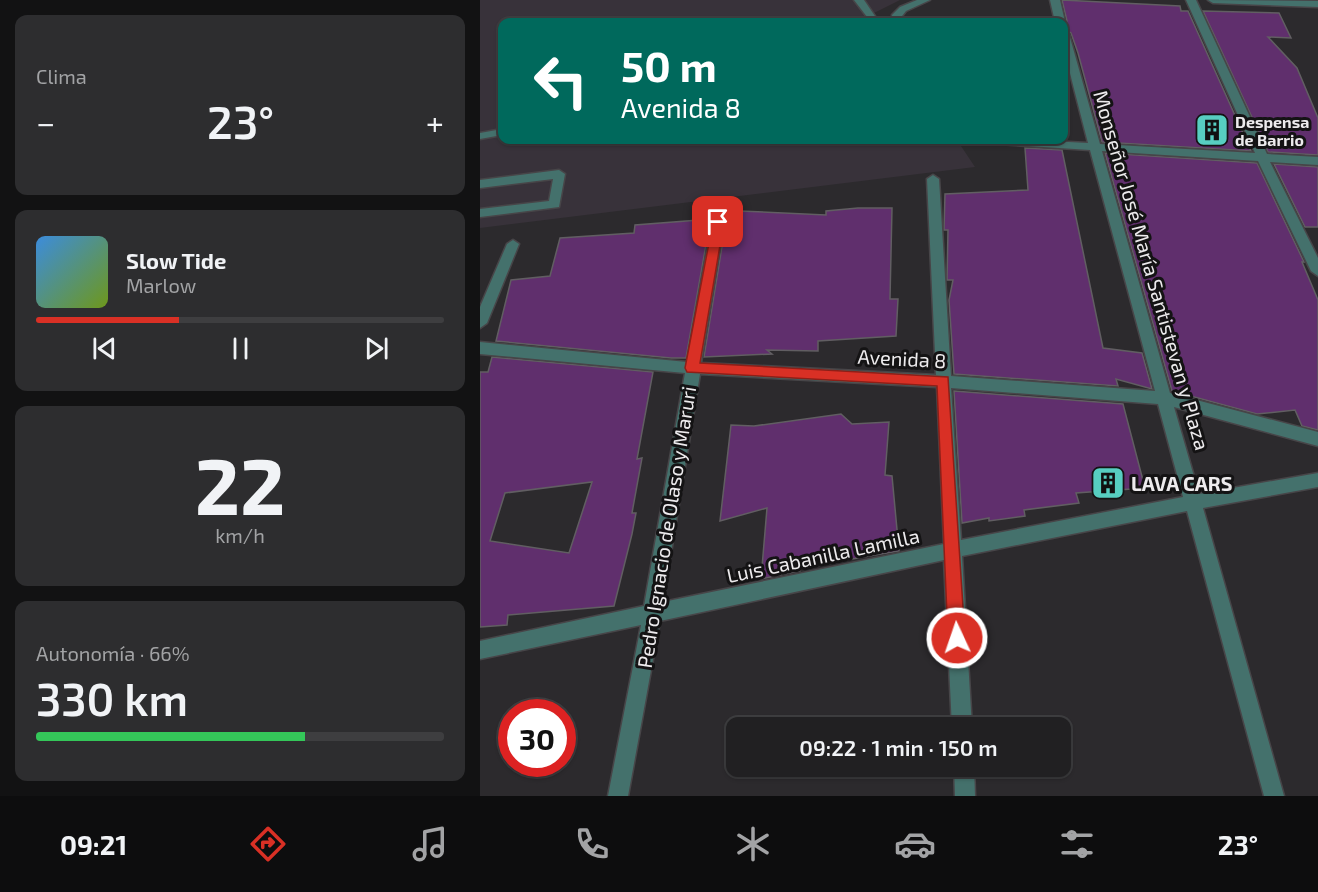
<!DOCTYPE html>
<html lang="es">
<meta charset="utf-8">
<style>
:root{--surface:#212022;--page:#2d2d2f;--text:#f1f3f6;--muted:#a2a3a5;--line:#3e3e40;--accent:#d93025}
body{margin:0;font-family:"Exo 2",sans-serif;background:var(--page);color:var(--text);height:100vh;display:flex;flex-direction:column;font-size:22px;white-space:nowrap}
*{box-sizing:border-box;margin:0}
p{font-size:20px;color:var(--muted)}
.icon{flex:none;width:33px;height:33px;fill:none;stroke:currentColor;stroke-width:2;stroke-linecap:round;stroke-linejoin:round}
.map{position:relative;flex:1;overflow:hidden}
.side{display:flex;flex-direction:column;gap:15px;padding:15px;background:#121213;width:480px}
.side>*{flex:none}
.top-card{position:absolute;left:18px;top:18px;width:570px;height:126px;border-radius:12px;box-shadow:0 2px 4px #0004,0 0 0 2px var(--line);background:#00695c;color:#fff;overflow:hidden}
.speed{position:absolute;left:18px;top:699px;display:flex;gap:12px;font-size:30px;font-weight:700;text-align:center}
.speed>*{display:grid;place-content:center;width:78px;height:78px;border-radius:50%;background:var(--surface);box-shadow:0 2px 4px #0004,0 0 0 2px var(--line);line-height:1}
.speed .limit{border:9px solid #d22;background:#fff;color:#111}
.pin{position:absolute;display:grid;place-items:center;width:51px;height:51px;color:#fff;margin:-26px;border-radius:12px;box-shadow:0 3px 9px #0006}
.me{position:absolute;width:66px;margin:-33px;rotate:357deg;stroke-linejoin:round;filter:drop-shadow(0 0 4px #0008)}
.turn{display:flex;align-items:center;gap:21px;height:126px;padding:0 24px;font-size:27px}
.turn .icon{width:78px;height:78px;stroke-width:2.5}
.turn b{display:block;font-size:42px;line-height:51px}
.big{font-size:45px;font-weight:600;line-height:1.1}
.side .card{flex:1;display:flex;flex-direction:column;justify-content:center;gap:9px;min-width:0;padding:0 21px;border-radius:12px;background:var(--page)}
.side .dial{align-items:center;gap:0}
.dial b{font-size:78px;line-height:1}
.song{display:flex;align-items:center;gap:18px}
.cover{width:72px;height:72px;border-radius:9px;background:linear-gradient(135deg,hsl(210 70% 55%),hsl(80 70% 35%))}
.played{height:6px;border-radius:3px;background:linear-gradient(90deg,var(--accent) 35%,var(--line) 35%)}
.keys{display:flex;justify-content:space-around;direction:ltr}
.heat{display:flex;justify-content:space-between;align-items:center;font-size:33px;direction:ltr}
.charge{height:9px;border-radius:4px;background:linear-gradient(90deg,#34c759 66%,var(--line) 0)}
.trip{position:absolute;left:246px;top:717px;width:345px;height:60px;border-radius:12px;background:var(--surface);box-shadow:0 2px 4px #0004,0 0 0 2px var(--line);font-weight:600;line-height:60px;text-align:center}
.dock{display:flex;height:96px;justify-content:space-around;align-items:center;background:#0d0d0e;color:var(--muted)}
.dock .icon{width:42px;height:42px}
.dock .current{color:var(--accent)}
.dock b{font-size:27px;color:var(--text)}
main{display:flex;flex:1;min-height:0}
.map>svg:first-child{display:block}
.built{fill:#38323a}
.building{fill:#602f6d;stroke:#615e62;stroke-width:1.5;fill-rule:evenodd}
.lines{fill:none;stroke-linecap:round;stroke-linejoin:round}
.minor-casing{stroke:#474548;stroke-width:3}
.minor{fill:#44716c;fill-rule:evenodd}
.route{fill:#d93025;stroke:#8d1f18;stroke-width:1.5}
.labels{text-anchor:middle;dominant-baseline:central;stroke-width:6;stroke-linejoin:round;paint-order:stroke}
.far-poi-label{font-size:16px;font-weight:bold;fill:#edebed;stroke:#141314;text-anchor:start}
.street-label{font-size:20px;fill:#edebed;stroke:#141314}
.poi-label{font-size:20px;font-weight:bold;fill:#edebed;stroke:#141314;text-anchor:start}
</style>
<main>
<section class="side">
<div class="card"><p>Clima</p>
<div class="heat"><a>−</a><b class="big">23°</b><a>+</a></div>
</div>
<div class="card">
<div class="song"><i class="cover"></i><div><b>Slow Tide</b><p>Marlow</p></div></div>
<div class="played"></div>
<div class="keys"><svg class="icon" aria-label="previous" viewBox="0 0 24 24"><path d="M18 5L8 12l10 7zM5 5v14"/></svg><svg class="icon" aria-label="pause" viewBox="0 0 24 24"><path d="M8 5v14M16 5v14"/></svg><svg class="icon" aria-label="next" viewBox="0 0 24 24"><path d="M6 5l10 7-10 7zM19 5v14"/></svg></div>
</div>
<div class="card dial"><b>22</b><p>km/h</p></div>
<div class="card"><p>Autonomía · 66%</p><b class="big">330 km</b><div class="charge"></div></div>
</section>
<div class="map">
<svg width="838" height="796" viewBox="0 0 838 796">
<rect width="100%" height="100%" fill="#2c2a2d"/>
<!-- built -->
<path class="built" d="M0,0h420l-26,13 6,9h-378v118h455l18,27 -495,61z"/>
<!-- building -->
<g class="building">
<path d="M582,0l118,6 1,5h7l63,140 -149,-9 -24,-89 -7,-20 -6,-4 2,-8z"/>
<path d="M723,11l76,2 12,25 -23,-1 29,31 21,50v37l-50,-3z"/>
<path d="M545,148l37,2 41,198 39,5 10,36 -36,-10 2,7 -164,-12 -5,-74 4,-20h-6l1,-50h-4l1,-36 83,-4z"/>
<path d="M625,153l152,10 47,99h-2l16,38v130l-16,-4 -7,-16 -38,4 -85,-23z"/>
<path d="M794,164l44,3v60h-13z"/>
<path d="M378,208h34l-2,91h8l-2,37 -78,5v10l-51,-1 5,4 -68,3 22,-135 -4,-4 18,-1v-6l86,4v-4z"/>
<path d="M233,219l-3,3 -24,136h-15l-175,-17 15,-61 39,-4 10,-38 74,-5 1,-8z"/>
<path d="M12,357l161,15 -16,87 5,-1 -10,55h4l-4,21 -18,72 -106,9 -1,10 -27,2v-255h8zM112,482l-23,71 -79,-12 15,-48z"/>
<path d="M474,391l169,13 22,84 -69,5 3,10 -55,7 1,6 -36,5v-3l-27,5z"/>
<path d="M361,414l11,10 37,-2 -4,53 7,1 7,75 -99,17v3l-39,8 6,-71 -47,13 11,-96 23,1z"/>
</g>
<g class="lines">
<!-- minor casing -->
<g class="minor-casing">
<g id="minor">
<path d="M374,0h10l15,22h-8z"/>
<path d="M437,0h13l-24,11 -4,5 -1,6h-8l-1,-7 8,-8z"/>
<path d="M570,0h10l5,22 -1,2 -9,-2z"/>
<path d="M706,0h10l71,154 51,3v8l-48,-3 48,96v18l-7,-5 -53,-110 -156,-10 68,242 148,39v14l-144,-39 25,87 119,-21v14l-115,21 81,288h-20l-77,-285 -225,45 10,172h-20l-8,-168 -284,61 -32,175h-20l33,-171 -161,34v-18l164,-35 41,-233 -205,-19v-12l207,20 25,-140 6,-4 6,4 -23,141 235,12 -9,-196 6,-4 6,4 12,197 204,15 -65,-241 -108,-7 -6,-3h53l59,3 -24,-93v-19l5,3 31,110 155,9zM220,374l237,13 7,157 -281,58zM471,388l207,16 25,93 -222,43z"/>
<path d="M728,0l110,1v6l-105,-4z"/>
<path d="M22,129v6l-22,4v-6z"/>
<path d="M79,170l6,4 -6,33 -79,10v-8l69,-8 4,-22 -73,9v-8z"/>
<path d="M33,240l6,4 -32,79 -7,5v-21l27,-63z"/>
<path d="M474,766h20l1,30h-20z"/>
</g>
</g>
<!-- minor -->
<use href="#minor" class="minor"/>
</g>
<!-- route -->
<path class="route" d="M238,218l6,4 -24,141 248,14 17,261 -2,6 -6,2 -6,-2 -3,-6 -11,-252 -250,-14 -2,-4 28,-146z"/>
<!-- icons -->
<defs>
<g id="building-square" transform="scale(1.725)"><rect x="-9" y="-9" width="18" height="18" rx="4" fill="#57cec1" stroke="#141314"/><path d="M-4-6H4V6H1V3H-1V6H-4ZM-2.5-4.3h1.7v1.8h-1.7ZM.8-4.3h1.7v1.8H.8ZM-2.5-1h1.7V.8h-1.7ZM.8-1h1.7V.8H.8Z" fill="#111"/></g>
</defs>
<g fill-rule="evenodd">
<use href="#building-square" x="732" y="130"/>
<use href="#building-square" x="628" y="483"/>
</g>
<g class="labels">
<!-- far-poi labels -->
<g class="far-poi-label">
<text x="755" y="121">Despensa<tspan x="755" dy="18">de Barrio</tspan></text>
</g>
<!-- street labels -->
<g class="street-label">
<text transform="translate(672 270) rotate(74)">Monseñor José María Santistevan y Plaza</text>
<text transform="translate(422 358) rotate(3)">Avenida 8</text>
<text transform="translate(186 527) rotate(-81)">Pedro Ignacio de Olaso y Maruri</text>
<text transform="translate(343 555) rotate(-12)">Luis Cabanilla Lamilla</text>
</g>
<!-- poi labels -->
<g class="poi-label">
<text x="651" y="483">LAVA CARS</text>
</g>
</g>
</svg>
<div class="speed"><div class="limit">30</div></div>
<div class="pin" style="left:238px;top:222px;background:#d93025"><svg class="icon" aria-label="arrive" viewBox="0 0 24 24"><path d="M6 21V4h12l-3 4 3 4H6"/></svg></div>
<svg class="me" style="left:477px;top:638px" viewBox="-20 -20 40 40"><circle r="17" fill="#d93025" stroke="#fff" stroke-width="3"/><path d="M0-11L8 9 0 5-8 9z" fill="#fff"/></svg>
<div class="trip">09:22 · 1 min · 150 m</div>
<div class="top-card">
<div class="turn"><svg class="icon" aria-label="left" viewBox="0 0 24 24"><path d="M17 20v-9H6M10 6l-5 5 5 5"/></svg><div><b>50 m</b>Avenida 8</div></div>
</div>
</div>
</main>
<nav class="dock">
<b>09:21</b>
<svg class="icon current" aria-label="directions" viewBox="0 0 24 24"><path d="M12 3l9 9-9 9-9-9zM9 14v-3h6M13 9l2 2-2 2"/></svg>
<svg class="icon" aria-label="music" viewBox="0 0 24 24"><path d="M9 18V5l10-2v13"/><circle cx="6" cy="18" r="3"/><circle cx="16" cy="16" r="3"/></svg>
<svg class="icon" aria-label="phone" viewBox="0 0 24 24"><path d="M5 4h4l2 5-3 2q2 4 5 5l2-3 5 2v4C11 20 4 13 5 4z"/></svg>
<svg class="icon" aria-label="climate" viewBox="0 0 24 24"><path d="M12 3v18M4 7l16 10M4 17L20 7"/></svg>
<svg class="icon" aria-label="car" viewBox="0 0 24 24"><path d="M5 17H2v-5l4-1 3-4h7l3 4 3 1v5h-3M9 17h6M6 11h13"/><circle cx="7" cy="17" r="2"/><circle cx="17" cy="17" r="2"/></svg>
<svg class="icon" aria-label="filters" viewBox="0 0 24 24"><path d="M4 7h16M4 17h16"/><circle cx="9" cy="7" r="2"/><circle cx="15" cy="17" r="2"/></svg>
<b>23°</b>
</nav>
